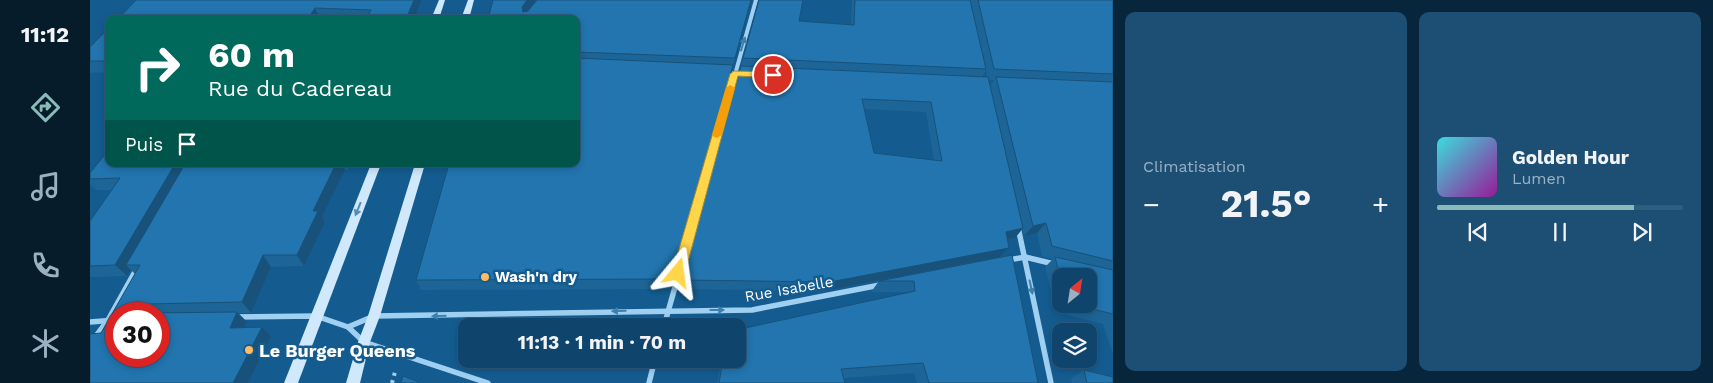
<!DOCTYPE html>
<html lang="fr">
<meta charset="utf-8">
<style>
:root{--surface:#0f456c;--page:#1d4f74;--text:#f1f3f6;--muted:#9bb1c2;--line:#2f5d7f;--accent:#8bbbb9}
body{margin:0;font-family:"Work Sans",sans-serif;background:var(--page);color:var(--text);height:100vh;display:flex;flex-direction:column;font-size:19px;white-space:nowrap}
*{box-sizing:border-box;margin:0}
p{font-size:16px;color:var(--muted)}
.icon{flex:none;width:28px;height:28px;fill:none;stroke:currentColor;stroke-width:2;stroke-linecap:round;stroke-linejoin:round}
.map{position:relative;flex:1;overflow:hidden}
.details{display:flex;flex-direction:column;gap:12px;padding:12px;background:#08263b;width:600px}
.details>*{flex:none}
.hud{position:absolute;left:15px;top:15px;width:475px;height:152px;border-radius:10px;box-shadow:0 2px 8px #0003,0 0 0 1px var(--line);background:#00695c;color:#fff;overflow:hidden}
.needle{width:32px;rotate:30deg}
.tools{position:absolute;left:962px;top:268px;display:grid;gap:10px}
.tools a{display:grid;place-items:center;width:45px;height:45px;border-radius:10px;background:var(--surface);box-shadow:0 2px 8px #0003,0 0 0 1px var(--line);font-size:25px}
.speed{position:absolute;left:15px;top:302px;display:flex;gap:10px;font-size:25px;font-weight:700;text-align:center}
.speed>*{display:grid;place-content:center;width:65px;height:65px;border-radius:50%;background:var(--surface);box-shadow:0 2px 8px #0003,0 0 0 1px var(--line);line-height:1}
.speed .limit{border:8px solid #d22;background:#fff;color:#111}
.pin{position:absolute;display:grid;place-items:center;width:42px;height:42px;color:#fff;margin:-21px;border:2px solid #fff;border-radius:50%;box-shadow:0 1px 5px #0007}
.me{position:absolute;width:55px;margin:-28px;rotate:16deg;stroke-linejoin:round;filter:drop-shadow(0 0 4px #0008)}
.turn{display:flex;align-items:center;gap:18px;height:105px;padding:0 20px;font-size:22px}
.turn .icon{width:65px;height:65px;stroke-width:2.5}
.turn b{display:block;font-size:35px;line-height:42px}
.then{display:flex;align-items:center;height:48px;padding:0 20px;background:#0003;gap:10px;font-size:19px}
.big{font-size:38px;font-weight:700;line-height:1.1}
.details .widget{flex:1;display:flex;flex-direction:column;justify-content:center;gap:8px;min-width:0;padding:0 18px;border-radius:10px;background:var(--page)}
.song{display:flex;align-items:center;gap:15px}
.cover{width:60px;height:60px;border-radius:8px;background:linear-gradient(135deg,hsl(180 70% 55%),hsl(300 70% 35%))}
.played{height:5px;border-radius:2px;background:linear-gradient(90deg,var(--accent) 80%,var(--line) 80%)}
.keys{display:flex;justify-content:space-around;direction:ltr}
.heat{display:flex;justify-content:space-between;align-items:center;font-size:28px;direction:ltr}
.details .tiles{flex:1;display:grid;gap:12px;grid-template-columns:repeat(2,1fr)}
.trip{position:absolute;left:368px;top:318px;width:288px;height:50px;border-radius:10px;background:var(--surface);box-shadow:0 2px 8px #0003,0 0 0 1px var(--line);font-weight:700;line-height:50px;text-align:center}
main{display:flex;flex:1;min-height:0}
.tabs{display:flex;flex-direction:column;width:90px;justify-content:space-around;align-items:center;background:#061c2b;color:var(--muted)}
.tabs .icon{width:35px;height:35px}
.tabs .current{color:var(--accent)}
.tabs b{font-size:22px;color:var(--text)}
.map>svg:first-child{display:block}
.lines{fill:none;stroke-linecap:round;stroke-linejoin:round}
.path{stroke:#a0d0f1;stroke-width:4;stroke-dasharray:3 4.5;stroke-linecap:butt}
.minor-far2{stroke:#a0d0f1;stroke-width:4}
.minor-far1{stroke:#a0d0f1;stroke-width:5}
.minor{stroke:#a0d0f1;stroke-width:5.5}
.secondary{fill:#cfe8fb;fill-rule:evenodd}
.wall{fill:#1d6596;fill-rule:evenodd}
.shaded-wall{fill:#18527a}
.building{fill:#2275af;stroke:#18527a;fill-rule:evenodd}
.oneway{fill:#3e7fad}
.oneway2{fill:#558db5}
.route{fill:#ffd54a;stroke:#a68a30}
.slow{fill:#f59e0b}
.poi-dot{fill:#ffbb60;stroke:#145c90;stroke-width:2}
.labels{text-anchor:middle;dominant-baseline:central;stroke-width:5;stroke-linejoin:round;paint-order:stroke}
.poi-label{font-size:15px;font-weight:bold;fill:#fff;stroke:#145c90;text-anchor:start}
.street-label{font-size:15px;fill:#fff;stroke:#145c90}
.near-poi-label{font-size:18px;font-weight:bold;fill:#fff;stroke:#145c90;text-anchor:start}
</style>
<main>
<nav class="tabs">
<b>11:12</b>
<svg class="icon current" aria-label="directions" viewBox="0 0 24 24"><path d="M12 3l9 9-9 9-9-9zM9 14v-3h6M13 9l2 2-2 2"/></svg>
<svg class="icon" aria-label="music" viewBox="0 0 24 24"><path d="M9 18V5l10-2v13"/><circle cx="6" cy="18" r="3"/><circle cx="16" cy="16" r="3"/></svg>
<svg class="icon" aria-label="phone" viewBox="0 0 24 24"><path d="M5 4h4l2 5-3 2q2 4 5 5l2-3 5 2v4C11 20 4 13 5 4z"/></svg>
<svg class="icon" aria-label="climate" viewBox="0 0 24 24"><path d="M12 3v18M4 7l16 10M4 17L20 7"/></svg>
</nav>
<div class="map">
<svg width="1023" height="383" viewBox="0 0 1023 383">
<rect width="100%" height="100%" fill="#145c90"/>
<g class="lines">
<!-- path -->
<path class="path" d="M302,383l3,-11"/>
<!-- minor-far2 -->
<g class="minor-far2">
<path d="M637,73l19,1"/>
<path d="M637,103l29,-103"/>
</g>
<!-- minor-far1 -->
<path class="minor-far1" d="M602,229l35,-128"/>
<!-- minor -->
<g class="minor">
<path d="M928,227l33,156"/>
<path d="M919,260l16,-3 29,7"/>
<path d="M145,317l81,-1 32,11 16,15 124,41"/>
<path d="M0,322l26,-2"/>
<path d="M574,326l28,-99"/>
<path d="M258,327l26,-11 378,-6 128,-25"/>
<path d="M0,344l18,-24 29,-52"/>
<path d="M559,383l6,-24"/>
</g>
<!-- secondary -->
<g class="secondary">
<path d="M349,0h6l-6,19h-8z"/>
<path d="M378,0h6l-5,19h-8z"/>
<path d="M281,164h10l-83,219h-14z"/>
<path d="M325,164h10l-45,152 -10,26 -10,41h-14l12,-41 10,-26z"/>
</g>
</g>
<!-- wall -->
<g class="wall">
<path d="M332,0l-8,19h-296z"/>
<path d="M403,0h43l-9,11 225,-11 -82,289 -249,1 -5,-10 160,-116v-145h-88z"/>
<path d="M669,0h44l-4,21 52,4 1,-25h261v354l-10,-30 -47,-12 -11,-45 8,-8 -11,-3 -5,-23 -13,3 -2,-7 -7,9 -8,2 2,8 -9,9 12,-2 26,128h-121l-3,-10 -70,5 1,5h-128l5,-24h14l170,-66v-1h-35l8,-11 -54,10 -146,-2 2,-9zM896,70l1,7h-5zM898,80h6l-4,6zM774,109l62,3 8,48 -60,-7zM971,276l28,28h-28z"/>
<path d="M19,28v44l-19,1v-12z"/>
<path d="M19,164h242l-2,6h-4l-23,47 3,5 -21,44 -33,1 -20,46h-13l9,9 -2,5 26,10 -170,-4 34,-59 -4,-4 -4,6 -37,1v-56l22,-31h-16l-6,-6v-11z"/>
<path d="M994,370l29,13h-41l-1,-5z"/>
</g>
<!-- shaded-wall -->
<g class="shaded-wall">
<path d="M324,0h8l-8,19h-8z"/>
<path d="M437,0h9l-13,17 -1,-10z"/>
<path d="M661,0h1l-19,68 2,-10z"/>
<path d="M225,8l5,11h-12z"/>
<path d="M643,65l-2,11 -61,213 1,-10z"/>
<path d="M85,164h16l-65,101 5,5 -4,6 -12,-11z"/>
<path d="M246,164h6l3,6 -23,47 3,5 -21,44 -7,-11 16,-44z"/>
<path d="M256,164h5l-2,6z"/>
<path d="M956,223l-9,10 -13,3 9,-10z"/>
<path d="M933,228l-8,10 -17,4 8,-10z"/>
<path d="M919,248l-9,9 -175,34 5,-9z"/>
<path d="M173,255l8,12 -20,46 -9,-11z"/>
<path d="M57,304l11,10h-12l-3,-3v-4z"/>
<path d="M147,312l10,10 -7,16 -10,-10z"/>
<path d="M172,327l9,10 -23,46h-15z"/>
</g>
<!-- building -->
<g class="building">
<path d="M46,0h278l-8,19h-40l5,-9 -56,-2 -7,11h-190z"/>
<path d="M403,0h34l-5,7 1,5 5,-1 9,-11h214l-16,58 -159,-6v-33h-88z"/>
<path d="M669,0h44l-4,21 55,4 1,-25h115l16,69 -243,-11z"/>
<path d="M888,0h135v74l-119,-5z"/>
<path d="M19,28v33h-19v-14z"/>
<path d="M486,58l157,7 -62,214 -255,1 33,-116h127z"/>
<path d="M651,66l247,11 35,151 -17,4 3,16 -179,34 -149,-2zM772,99l69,3 11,59 -68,-8z"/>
<path d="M906,77l117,5v179l-61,-15 -6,-23 -13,3z"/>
<path d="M17,152h2v12h66l-60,101 -25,1v-45l30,-43 -30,1v-6z"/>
<path d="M95,164h151l-23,47h5l-21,44h-34l-21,47 -95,2 -4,3v4l4,2 90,-1 -7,16 32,-1 -29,56h-143v-49l11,-1 39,-68h-14zM26,314h43v42h-43z"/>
<path d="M922,255l26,128h-109l-6,-20 -82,6 4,14h-126l4,-24h13v-29l179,-39 -1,-10h-35z"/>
<path d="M965,257l58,13v44l-41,-10h17v-28h-28v5z"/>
<path d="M994,370l29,7v6h-26z"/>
<path d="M313,376l18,7h-20z"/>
</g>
<!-- one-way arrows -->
<defs><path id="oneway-solid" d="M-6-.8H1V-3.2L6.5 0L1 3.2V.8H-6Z" transform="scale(1.25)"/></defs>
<g class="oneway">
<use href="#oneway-solid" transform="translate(653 44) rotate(-73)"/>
<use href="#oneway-solid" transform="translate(941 287) rotate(78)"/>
<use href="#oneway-solid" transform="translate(627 310)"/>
<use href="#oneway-solid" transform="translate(529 311) rotate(178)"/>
<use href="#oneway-solid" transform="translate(349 316) rotate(178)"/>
</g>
<use class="oneway2" href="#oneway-solid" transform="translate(268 209) rotate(112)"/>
<!-- route -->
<path class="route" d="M644,71l39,1 4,3 -4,3 -35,-2 -53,197 -2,4 -5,2 -4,-2 -2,-4 58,-199z"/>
<!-- slow -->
<path class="slow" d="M640,85l5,3 -13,47 -5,3 -3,-1 -2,-2 14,-47z"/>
<!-- markers -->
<g class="poi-dot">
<circle cx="395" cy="277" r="5"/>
<circle cx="159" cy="350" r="5"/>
</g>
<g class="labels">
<!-- poi labels -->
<g class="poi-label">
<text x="405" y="277">Wash'n dry</text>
</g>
<!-- street labels -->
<g class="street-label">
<text transform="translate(699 289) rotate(-10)">Rue Isabelle</text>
</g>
<!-- near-poi labels -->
<g class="near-poi-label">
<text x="169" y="350">Le Burger Queens</text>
</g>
</g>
</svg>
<div class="tools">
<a><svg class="needle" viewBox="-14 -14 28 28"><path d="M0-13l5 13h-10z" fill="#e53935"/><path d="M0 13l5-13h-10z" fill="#9bb1c2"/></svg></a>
<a><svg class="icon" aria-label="layers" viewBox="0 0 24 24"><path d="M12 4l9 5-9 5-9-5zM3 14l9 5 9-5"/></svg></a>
</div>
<div class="speed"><div class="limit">30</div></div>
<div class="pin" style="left:683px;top:75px;background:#d93025"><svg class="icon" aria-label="arrive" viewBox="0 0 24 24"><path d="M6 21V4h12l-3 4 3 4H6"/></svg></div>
<svg class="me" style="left:588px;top:273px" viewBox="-20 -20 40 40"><path d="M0-17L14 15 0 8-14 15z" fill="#ffd54a" stroke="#fff" stroke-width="4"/></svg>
<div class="trip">11:13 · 1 min · 70 m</div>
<div class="hud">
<div class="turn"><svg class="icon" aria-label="right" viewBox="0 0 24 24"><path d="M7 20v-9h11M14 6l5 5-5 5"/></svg><div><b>60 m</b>Rue du Cadereau</div></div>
<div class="then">Puis<svg class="icon" aria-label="arrive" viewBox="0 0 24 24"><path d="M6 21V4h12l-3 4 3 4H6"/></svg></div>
</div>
</div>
<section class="details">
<div class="tiles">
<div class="widget"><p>Climatisation</p>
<div class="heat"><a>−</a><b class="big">21.5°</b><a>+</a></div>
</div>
<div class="widget">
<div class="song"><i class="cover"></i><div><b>Golden Hour</b><p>Lumen</p></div></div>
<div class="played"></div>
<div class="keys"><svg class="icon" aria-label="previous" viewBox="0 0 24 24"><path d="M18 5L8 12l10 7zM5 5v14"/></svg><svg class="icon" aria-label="pause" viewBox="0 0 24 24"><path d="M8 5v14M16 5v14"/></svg><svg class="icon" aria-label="next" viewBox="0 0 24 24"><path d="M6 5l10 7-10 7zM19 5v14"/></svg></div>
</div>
</div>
</section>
</main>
